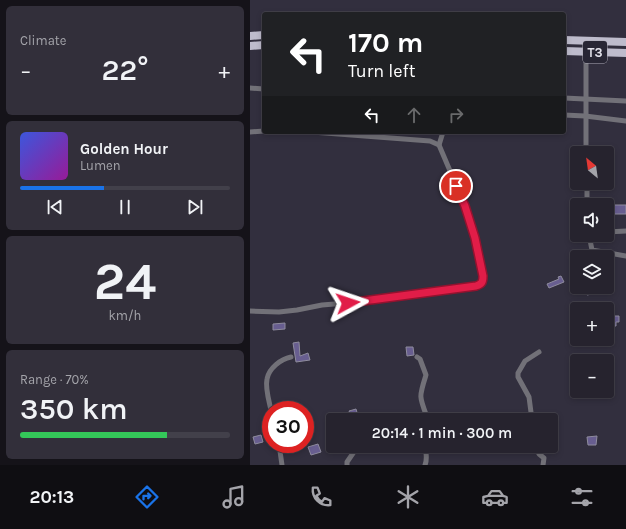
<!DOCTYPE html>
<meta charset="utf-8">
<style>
:root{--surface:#26232e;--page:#322f3a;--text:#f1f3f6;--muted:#a4a4aa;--line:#42404a;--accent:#1a73e8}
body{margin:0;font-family:Karla,sans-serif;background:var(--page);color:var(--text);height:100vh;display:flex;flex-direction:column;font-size:15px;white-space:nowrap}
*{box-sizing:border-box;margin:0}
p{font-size:13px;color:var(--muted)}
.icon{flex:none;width:22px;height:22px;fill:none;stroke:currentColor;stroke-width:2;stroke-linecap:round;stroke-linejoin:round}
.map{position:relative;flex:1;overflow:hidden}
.panel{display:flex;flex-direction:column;gap:6px;padding:6px;background:#151319;width:250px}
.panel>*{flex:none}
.guide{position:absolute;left:12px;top:12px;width:304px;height:122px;border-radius:4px;box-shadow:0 2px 6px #0003,0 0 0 1px var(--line);background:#202124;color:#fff;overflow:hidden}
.needle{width:26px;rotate:331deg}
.fabs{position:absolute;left:320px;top:146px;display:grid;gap:8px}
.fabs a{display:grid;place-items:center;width:44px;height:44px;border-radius:4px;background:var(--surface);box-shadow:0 2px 6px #0003,0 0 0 1px var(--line);font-size:20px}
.speed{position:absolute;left:12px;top:401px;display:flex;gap:8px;font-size:20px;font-weight:700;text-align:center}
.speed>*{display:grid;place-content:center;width:52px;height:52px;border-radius:50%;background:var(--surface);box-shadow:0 2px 6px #0003,0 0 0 1px var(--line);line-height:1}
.speed .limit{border:6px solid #d22;background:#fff;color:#111}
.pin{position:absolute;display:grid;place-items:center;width:34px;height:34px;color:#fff;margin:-17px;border:2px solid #fff;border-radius:50%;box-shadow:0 1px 4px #0007}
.me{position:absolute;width:44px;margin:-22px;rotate:85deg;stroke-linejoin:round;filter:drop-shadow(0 0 3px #0008)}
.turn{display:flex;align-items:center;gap:14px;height:84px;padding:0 20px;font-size:18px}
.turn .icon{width:52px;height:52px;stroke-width:2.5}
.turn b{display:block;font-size:28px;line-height:34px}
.lanes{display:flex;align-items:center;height:38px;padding:0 20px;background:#0003;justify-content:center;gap:20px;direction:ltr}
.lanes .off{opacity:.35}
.big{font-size:30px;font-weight:600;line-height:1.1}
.panel .widget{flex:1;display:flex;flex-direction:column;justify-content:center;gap:6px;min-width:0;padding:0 14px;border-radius:6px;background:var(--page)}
.panel .dial{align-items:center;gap:0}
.dial b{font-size:52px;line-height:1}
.song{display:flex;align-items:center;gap:12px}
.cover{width:48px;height:48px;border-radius:6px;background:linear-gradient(135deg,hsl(230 70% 55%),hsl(300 70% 35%))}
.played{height:4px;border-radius:2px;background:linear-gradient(90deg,var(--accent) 40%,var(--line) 40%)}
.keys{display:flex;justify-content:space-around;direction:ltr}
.heat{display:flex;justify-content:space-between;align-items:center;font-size:22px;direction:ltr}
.charge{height:6px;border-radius:3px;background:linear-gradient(90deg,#34c759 70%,var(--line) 0)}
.trip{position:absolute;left:76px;top:413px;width:232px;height:40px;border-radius:4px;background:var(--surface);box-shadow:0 2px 6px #0003,0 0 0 1px var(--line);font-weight:600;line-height:40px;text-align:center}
.menu{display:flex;height:64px;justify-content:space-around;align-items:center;background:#0f0e12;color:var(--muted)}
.menu .icon{width:28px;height:28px}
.menu .active{color:var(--accent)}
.menu b{font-size:18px;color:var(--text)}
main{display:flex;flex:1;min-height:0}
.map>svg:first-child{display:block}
.building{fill:#685e90;stroke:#8f8c9e}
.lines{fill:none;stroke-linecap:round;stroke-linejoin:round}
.minor{stroke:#727178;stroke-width:5}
.trunk{stroke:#bebccc;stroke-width:8}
.route-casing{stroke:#92132f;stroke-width:10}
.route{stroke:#e11d48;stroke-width:7}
.labels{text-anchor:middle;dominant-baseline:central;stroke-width:4;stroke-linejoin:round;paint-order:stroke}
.shield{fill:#282634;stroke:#acaab5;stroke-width:1}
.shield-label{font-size:13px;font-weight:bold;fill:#e4e3ec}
</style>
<main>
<section class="panel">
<div class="widget"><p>Climate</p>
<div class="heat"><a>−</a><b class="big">22°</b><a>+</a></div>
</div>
<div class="widget">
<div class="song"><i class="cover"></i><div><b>Golden Hour</b><p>Lumen</p></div></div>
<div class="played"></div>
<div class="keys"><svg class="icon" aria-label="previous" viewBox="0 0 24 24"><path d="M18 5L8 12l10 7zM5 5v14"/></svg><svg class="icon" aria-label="pause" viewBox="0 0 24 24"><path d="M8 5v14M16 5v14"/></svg><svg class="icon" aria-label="next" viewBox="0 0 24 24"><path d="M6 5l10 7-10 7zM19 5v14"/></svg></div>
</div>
<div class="widget dial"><b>24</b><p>km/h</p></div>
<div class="widget"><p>Range · 70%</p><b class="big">350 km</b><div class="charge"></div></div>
</section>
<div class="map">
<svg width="376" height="465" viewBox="0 0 376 465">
<rect width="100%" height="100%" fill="#322f3e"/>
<!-- building -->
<g class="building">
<rect x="362" y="205" width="14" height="9"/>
<path d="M311,276l3,6 -15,6 -2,-4 12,-5 -1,-2z"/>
<path d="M334,287h7l1,7 -5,1z"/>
<path d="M357,316h12v6h-3v4h-9z"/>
<path d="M35,323v6l-12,1v-6z"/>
<path d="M49,342l1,14 8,-3 2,7 -14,2 -3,-19z"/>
<path d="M156,347h7l1,8 -7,1z"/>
<path d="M106,409l2,7 14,-3 1,7 -17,-2 -4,1 -3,-8z"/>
<path d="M11,435l2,7 -8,2 -2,-7z"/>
<path d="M347,436l-1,9h-8l-1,-8z"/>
<path d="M68,444l3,8 -10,3 -3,-8z"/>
</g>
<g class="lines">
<!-- minor -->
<g class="minor">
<path d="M336,52v101"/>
<path d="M0,88l14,1"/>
<path d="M314,98l62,3"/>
<path d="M314,115l21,1 41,5"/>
<path d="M0,132l14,-1"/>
<path d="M62,132l118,9 9,4"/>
<path d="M337,183v22"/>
<path d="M357,232l19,-1"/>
<path d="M339,235l3,15 34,6"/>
<path d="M0,311l29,1 18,-2 25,-5 37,-3 117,-16c6,-2 7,-4 7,-10l-8,-38 -10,-32 -26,-61 4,-13"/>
<path d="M167,357l3,2 6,16c-7,22 -7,21 1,42l-1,3"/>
<path d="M21,410c-2,-9 -6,-22 -4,-31 2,-11 14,-20 24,-22"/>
<path d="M282,420l-3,-23 -11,-20v-4l7,-12 14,-9"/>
<path d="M29,444l3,21"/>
<path d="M285,446l4,8 5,4 -1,7"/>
<path d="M97,465v-3l11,-16"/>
<path d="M175,465c3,-7 0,-12 1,-19"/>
</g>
<!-- trunk -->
<g class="trunk">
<path d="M0,36l14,-1"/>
<path d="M314,40l62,2"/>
<path d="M0,46l14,-1"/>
<path d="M314,51l62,2"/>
</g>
</g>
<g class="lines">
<!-- route casing -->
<g class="route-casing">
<path id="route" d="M98,303l128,-17c6,-2 7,-4 7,-10l-8,-38 -10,-32 -9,-20"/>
</g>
<!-- route -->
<use href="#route" class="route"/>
</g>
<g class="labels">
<!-- shield labels -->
<rect class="shield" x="333" y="41" width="24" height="22" rx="3"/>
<g class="shield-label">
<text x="345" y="52">T3</text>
</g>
</g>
</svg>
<div class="fabs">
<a><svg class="needle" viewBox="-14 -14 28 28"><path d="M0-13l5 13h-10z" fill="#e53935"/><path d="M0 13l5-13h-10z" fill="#a4a4aa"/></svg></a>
<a><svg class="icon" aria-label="sound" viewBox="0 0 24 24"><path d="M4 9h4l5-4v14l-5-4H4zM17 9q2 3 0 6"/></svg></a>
<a><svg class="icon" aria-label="layers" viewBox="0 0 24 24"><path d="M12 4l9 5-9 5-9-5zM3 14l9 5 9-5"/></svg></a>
<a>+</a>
<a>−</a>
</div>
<div class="speed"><div class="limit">30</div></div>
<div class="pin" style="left:206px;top:186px;background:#d93025"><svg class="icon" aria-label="arrive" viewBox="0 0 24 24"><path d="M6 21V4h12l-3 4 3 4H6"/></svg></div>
<svg class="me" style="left:98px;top:303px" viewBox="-20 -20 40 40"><path d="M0-17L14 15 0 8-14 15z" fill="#e11d48" stroke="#fff" stroke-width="4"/></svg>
<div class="trip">20:14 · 1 min · 300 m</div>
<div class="guide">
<div class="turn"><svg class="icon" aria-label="left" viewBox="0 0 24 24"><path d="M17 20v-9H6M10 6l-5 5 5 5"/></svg><div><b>170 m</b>Turn left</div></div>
<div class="lanes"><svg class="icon" aria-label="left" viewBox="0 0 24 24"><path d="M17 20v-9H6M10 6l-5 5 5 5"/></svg><svg class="icon off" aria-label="ahead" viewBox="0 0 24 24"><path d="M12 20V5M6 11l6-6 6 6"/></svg><svg class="icon off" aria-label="right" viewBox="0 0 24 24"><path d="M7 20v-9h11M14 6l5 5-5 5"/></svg></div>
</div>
</div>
</main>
<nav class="menu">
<b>20:13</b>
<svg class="icon active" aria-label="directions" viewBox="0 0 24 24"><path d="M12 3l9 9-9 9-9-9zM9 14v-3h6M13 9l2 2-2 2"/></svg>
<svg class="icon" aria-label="music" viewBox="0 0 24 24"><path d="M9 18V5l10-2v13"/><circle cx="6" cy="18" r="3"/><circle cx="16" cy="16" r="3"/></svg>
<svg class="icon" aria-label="phone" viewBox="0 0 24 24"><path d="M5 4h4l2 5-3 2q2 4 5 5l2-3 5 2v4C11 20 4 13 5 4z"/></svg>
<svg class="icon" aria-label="climate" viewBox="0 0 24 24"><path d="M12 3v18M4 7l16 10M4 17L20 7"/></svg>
<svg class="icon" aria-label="car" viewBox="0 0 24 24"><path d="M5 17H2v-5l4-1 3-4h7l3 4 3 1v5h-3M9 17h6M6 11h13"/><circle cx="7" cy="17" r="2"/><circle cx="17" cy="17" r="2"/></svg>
<svg class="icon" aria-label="filters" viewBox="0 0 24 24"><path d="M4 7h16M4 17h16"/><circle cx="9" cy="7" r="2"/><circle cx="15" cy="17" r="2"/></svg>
</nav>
